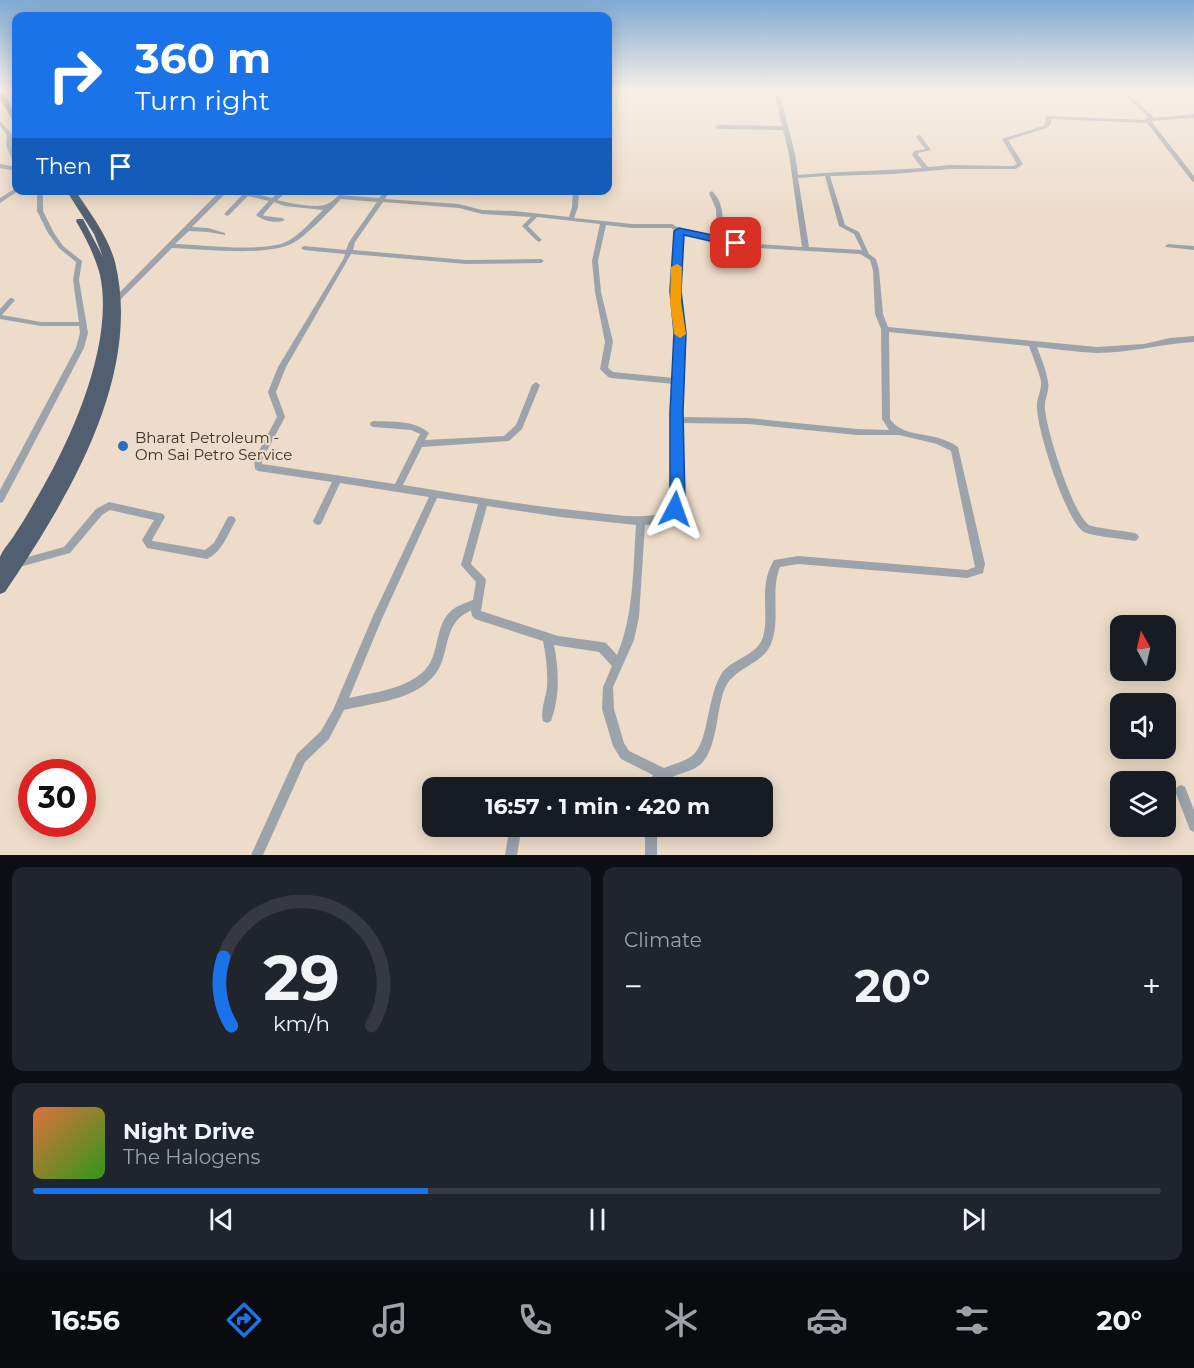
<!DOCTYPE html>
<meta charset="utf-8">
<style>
:root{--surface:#171b24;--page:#20242c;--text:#f1f3f6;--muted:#9ea1a6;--line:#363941;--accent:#1a73e8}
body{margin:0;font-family:Montserrat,sans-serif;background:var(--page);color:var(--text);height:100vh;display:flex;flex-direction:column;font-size:22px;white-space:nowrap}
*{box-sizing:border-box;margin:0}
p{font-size:20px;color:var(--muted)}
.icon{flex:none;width:33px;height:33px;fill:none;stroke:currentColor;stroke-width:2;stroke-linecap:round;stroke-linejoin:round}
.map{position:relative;height:855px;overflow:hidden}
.panel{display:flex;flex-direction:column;gap:12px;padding:12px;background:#0d0f14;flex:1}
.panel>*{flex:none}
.guide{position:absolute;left:12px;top:12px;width:600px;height:183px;border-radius:12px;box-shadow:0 3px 15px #0003;background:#1a73e8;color:#fff;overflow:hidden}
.needle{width:39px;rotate:352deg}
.tools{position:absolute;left:1110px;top:615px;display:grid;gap:12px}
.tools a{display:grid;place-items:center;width:66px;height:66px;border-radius:12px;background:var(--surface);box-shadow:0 3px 15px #0003;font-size:30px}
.speed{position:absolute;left:18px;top:759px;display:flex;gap:12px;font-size:30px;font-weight:700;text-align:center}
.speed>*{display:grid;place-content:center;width:78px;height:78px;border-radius:50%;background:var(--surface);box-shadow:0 3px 15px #0003;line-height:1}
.speed .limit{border:9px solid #d22;background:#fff;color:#111}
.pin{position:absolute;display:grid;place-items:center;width:51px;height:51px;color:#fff;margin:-26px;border-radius:12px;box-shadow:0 3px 9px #0006}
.me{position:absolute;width:66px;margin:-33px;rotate:4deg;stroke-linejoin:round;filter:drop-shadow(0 0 4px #0008)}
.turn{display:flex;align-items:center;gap:21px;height:126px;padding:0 24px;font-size:27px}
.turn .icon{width:78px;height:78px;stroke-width:2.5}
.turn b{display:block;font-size:42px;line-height:51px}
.then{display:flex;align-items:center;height:57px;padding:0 24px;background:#0003;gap:12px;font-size:22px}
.big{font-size:45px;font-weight:700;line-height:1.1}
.panel .card{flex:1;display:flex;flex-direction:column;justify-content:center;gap:9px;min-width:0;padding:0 21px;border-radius:12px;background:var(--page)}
.panel .dial{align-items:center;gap:0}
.dial svg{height:156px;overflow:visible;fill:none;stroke:var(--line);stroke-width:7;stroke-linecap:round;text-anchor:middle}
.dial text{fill:var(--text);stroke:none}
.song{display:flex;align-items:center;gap:18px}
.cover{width:72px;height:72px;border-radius:9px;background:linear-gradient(135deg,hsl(20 70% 55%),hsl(110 70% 35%))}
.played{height:6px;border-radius:3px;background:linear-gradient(90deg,var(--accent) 35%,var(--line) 35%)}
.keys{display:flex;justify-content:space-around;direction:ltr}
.heat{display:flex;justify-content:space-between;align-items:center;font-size:33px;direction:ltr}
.panel .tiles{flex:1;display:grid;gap:12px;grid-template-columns:1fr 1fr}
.card:last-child{grid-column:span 2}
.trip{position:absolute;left:422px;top:777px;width:351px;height:60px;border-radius:12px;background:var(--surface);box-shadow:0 3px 15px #0003;font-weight:700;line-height:60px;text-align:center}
.tabs{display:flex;height:96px;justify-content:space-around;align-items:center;background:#090b0e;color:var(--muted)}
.tabs .icon{width:42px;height:42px}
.tabs .active{color:var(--accent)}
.tabs b{font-size:27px;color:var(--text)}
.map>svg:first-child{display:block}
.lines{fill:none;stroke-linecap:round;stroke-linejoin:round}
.minor{fill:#9ca3ab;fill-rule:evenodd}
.highway{fill:#525f70;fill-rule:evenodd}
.route{fill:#1a73e8;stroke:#114b97;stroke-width:1.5}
.slow{fill:#f59e0b}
.poi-dot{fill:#2671c1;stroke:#eddcc9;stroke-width:2}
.labels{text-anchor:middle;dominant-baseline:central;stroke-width:4.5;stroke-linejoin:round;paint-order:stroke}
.poi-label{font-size:15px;fill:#38312a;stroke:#eddcc9;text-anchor:start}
</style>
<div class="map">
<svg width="1194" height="855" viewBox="0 0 1194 855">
<rect width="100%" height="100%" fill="#eddcc9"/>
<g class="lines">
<!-- minor -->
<g class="minor">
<path d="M774,91h5l16,63 3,21c41,-4 83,-4 124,-7l-10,-13 2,-4 11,-2 -9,-12 3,-2 2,1 10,14 -13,3v2l10,12 22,-2 63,1 4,-2 -15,-25 41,-13 2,-2 1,-8 99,4v-1l4,-1 -29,-27h5l29,27 40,-4v4l-43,3 43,55v6l-2,-1 -45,-58 -96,-4v5l-4,4 -39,12 15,24 -7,5h-66l-57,5 -63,2 15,49 14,7 10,22 7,5 3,11 4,44 5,13 209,20 47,-3 26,-6 24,-2v6c-33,2 -64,11 -97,11 -20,-1 -41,-4 -60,-6 4,11 9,22 11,35 2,9 -4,17 -3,27 1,20 28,106 44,116 6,3 36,6 45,8l3,1 2,3 -2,3 -3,1c-10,-2 -43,-5 -50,-9 -18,-10 -47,-103 -47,-124 -1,-9 5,-17 4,-27 -3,-12 -8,-24 -12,-35l-140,-14 1,87c11,15 28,14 45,18 8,2 16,5 23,10l27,117 -2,9 -16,5 -169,-14 -18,3c-10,25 1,52 -9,77 -9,21 -36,23 -46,44 -9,21 -7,58 -23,75 -12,12 -33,9 -42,25h-13l6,-13 -32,-16 -8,-13 -11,-37 1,-22 9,-21 -13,-14 -45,-7c5,25 6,52 -3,76l-4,2 -4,-2c-3,-9 3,-24 4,-34 1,-16 -1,-31 -4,-46l-68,-22 -3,-3 -1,-6 -1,1c-30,13 -18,47 -38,67 -22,23 -59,25 -88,32l-15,29 -24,23 -42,93h-12l46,-101 24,-23 12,-21 40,-94 56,-119 -89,-14 -19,41 -3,1 -3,-1 -2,-3 19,-39 -74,-11 -3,-2 -1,-9 23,-43 -9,-25 10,-25 66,-109 1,-4 -41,-4 -3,-2 3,-2 42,4 3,-8 28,-40 -36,-3c-10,11 -36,38 -48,44 -26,14 -91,6 -121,5l-53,53h-4v-4l106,-107c18,0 34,3 51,8l9,-8h8l-12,10c11,3 40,9 50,4 5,-2 8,-6 12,-9l40,3 6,-8h6l-6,9 74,5 23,6 32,1 55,6 3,-10 1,-17h6l-1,17 -4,11 58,6h40l16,9 29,5 -1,-29 -7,-16 3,-2c13,12 11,32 11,49l20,3 59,4 -13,-93 -6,-24 -65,-1 -3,-2 3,-2 64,1zM825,176l14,50 15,8 8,16 -53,-3 -11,-69zM227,192l15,3 -17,18 -1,1 3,2 2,-1 19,-19 21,5 -13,14c7,6 21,9 29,5l-3,-2 -17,-2 -2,-1 11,-13 11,4 38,4c-11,10 -22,24 -35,31 -23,12 -85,4 -113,3l14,-13 19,1 17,3v-2l-17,-5 -16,-1zM383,202l76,6 23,6 49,3 -9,9 15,15 2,1 3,-2 -14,-14 9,-9 63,7 -8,37 3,31 10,50 -5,27 8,8 3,1 63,6 -2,36 2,80 -6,12c-25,8 -52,3 -78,0 -62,-6 -125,-17 -187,-27l19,-38 87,-6 13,-12 18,-44 -4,-3 -4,3 -16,40 -12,11 -79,4 4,-7c-14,-13 -37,-11 -55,-12l-3,1 -1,2 1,2 3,1 37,3 9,4 -25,50 -133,-20v-4l23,-43 -9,-25 10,-25 65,-113 115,10 75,-1 3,-2 -3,-2 -75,1 -113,-10 2,-8zM606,225l26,3h39l5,3 -4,65 4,37 -2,45 -61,-6 -5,-4 5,-26 -12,-50 -3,-31zM682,235l61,12 117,7 10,6 3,10 2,44 6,15 1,90 7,11 -32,-1 -109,-11 -68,-1 4,-84 -6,-37zM680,423l68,1 109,11h42l38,9 14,7 24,116 -8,3 -169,-14 -24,4c-4,7 -7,14 -8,22 -3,18 2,37 -3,55 -6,19 -30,21 -41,36 -15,22 -13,68 -29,82 -8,7 -20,9 -29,13l-35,-17 -5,-8 -10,-34 -1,-22 21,-47 5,-23 6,-92 11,-1 18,-6 8,-18zM437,498l41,6 -17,61 15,17 -3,18c-7,3 -15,5 -21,10 -19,16 -11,46 -29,62 -20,18 -49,20 -74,26l32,-77zM487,506l73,11 76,8c-3,42 -2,91 -19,130l-11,-12 -4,-1 -44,-6 -77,-25 5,-31 -2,-3 -13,-13z"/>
<path d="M1194,91v2l-2,-1v-1z"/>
<path d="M0,121l13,14c-2,12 3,17 3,29l-3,-2 -7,-17 1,-10 -7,-9z"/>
<path d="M0,164l16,3v4l-16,-3z"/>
<path d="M16,188l2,3 -18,12v-5z"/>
<path d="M37,190h6v21l11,22 9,13 19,15 -3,19 9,53 -4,15 -81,154 -3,1v-13l76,-142 4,-15 -1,-7h-38l-41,-7v-10l10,-11h2l3,2 -13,15 39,7h38l-6,-42 3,-18 -17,-14 -11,-15 -11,-22z"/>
<path d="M1168,244l26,2v4l-28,-3 -1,-1z"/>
<path d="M109,502l54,12 2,3 -13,23 1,1 52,9 9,-7 14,-26 3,-1 3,1 2,3c-8,14 -14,32 -29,39l-60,-11 -5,-8 12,-20 -44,-10 -8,5 -32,38 -54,15 -3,-1 -2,-3 2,-3 51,-14 32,-38z"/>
<path d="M559,782h30l4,2 2,4h-42l2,-4z"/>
<path d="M1181,785l4,2 9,23v22l-4,-2 -15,-39 2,-4z"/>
<path d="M510,826h12l-5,29h-12z"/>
<rect x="645" y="826" width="12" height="29"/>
</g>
<!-- highway -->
<g class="highway">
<path d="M0,91h3l13,23v7h-3l-13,-23z"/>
<path d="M66,190h9c15,23 33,46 40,72 28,115 -48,238 -110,330l-5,2c0,-11 0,-27 0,-37 3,-8 11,-16 15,-23 10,-15 19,-31 28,-47 32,-56 71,-147 57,-212 -5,-19 -14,-37 -24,-54l1,-2h6l20,38 -9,-23z"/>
</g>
</g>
<!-- sky -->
<linearGradient id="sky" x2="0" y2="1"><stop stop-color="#80aad5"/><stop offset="0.43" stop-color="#f7efe7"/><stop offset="1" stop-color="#f7efe7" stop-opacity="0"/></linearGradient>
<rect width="1194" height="211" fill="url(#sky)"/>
<!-- route -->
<path class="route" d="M679,228l57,12 5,3 -5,4 -52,-12 -3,56 5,42 -3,79 2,88 -5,13 -5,2 -5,-2 -3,-4 3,-9v-88l4,-79 -4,-42 4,-60z"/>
<!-- slow -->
<path class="slow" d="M677,264l5,3 -1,35 5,32 -6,4 -6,-4 -4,-32 1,-35z"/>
<!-- markers -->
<circle class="poi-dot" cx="123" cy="446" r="6"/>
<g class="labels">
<!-- poi labels -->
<g class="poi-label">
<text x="135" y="437">Bharat Petroleum -<tspan x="135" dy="17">Om Sai Petro Service</tspan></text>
</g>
</g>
</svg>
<div class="tools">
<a><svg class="needle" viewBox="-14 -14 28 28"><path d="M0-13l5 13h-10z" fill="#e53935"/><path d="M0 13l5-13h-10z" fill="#9ea1a6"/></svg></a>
<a><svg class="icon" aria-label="sound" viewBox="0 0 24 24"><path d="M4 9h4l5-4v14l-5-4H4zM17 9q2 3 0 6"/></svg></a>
<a><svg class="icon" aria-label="layers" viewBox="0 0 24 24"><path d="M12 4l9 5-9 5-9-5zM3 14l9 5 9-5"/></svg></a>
</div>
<div class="speed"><div class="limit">30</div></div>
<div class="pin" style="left:736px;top:243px;background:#d93025"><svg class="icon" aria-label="arrive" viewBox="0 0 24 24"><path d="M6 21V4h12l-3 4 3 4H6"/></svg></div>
<svg class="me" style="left:675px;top:509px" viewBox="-20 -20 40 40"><path d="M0-17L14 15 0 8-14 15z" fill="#1a73e8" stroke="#fff" stroke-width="4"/></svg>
<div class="trip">16:57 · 1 min · 420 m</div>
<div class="guide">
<div class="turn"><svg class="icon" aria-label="right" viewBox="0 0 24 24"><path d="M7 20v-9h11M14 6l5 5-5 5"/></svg><div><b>360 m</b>Turn right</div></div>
<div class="then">Then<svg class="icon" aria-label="arrive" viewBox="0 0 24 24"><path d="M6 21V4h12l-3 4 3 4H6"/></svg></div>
</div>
</div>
<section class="panel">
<div class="tiles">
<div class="card dial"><svg viewBox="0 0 100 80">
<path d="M14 69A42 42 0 1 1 86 69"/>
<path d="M14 69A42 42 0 0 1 10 34" stroke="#1a73e8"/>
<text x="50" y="56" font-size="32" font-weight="700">29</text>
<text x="50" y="72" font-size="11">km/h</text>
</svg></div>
<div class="card"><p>Climate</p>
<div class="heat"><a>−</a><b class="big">20°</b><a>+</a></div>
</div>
<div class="card">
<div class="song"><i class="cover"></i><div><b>Night Drive</b><p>The Halogens</p></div></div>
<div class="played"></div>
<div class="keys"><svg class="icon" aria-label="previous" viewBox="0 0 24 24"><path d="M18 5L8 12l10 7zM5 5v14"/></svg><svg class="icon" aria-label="pause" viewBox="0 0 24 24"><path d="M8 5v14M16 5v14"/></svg><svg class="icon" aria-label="next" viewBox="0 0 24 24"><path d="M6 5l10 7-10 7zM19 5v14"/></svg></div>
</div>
</div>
</section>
<nav class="tabs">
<b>16:56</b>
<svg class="icon active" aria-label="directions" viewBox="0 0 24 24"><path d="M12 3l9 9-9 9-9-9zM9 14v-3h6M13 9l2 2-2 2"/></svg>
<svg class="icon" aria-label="music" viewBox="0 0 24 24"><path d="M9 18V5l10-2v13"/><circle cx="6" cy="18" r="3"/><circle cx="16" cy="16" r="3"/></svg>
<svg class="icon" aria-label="phone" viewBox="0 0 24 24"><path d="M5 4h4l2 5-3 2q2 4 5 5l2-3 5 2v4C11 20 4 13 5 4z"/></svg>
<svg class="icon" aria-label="climate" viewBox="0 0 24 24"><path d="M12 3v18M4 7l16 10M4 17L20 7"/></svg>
<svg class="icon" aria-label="car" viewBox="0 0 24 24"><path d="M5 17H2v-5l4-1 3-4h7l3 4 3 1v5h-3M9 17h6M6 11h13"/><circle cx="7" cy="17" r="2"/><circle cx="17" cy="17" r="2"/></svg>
<svg class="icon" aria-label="filters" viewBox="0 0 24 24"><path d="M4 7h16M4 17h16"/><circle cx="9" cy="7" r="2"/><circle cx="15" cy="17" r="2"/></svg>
<b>20°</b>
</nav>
